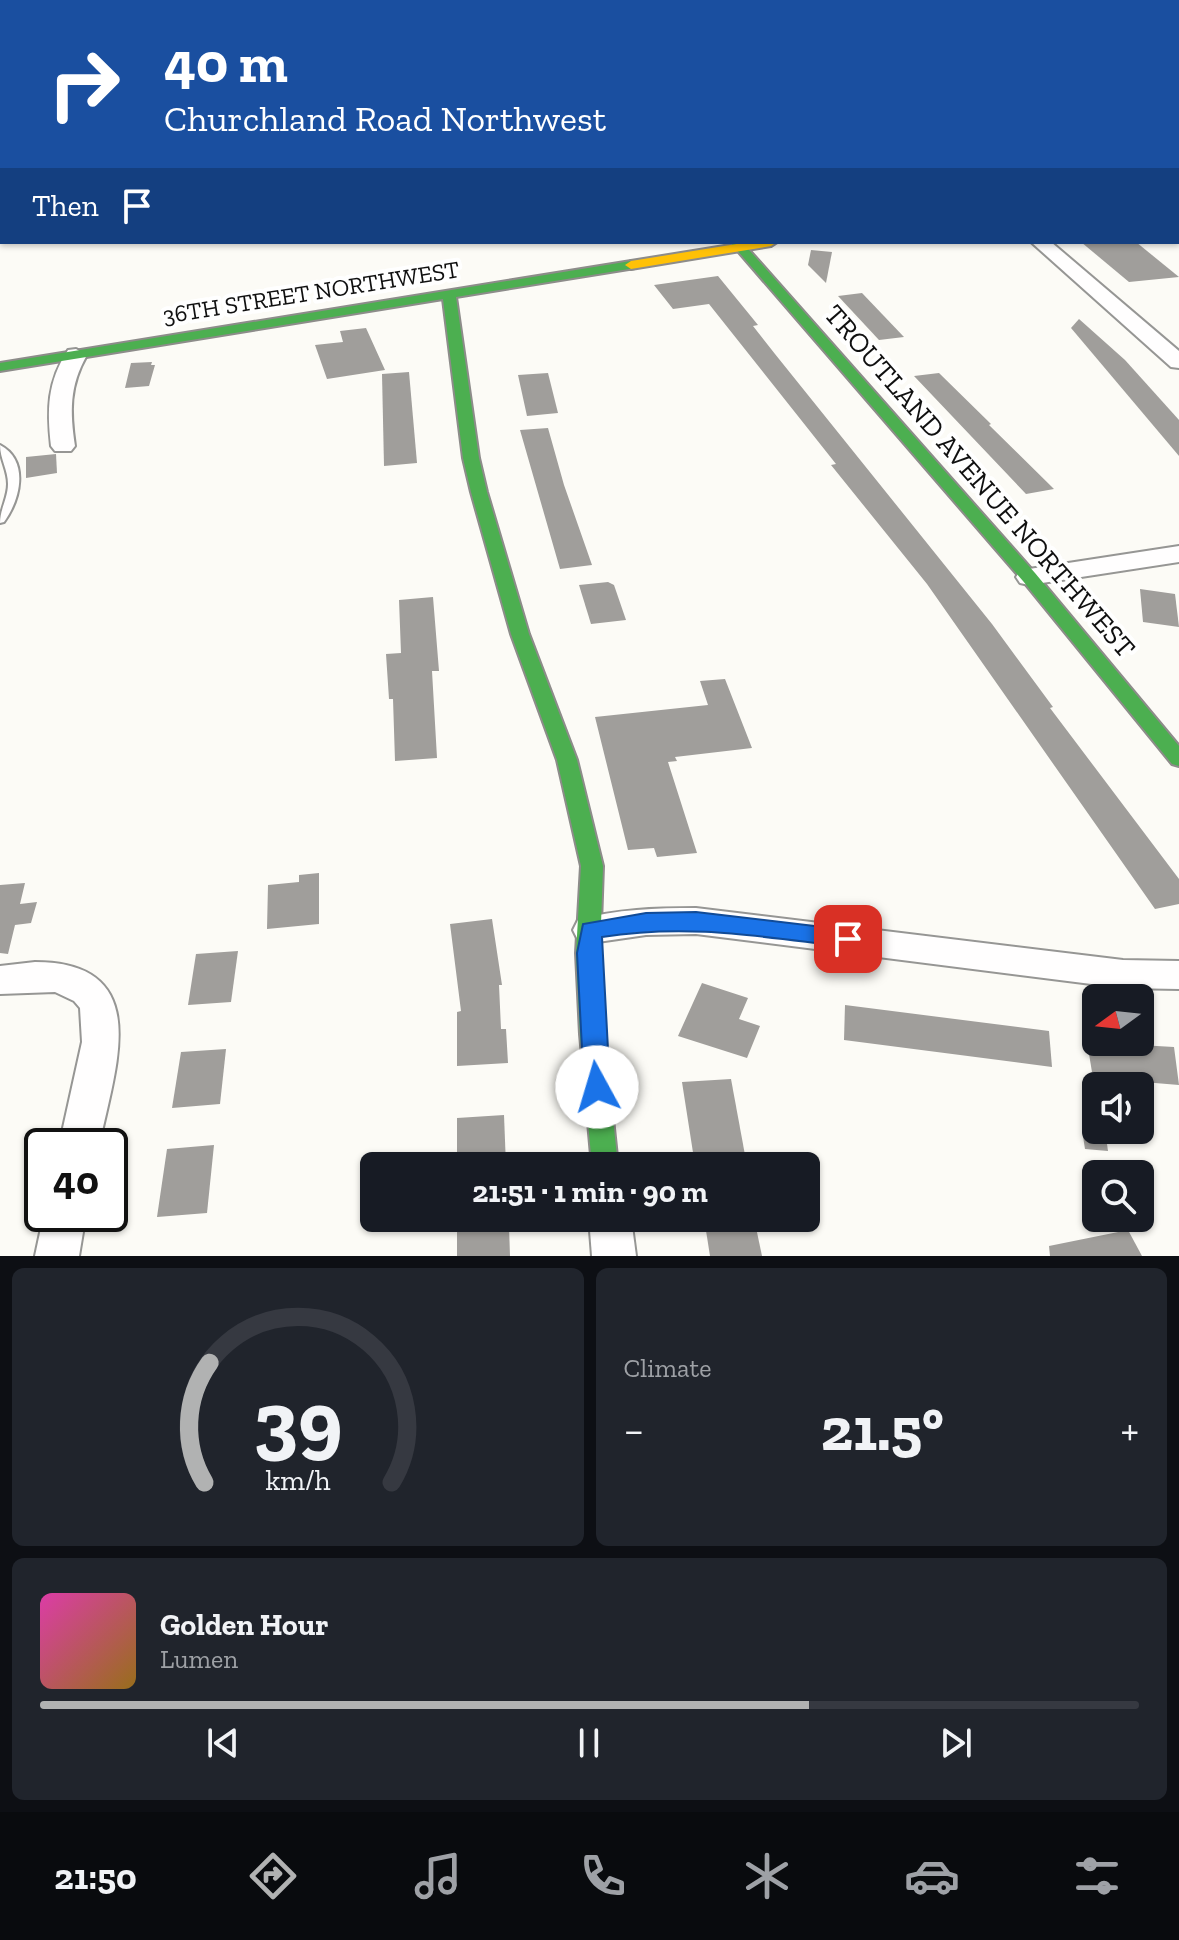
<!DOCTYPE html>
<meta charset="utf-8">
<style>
:root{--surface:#171b24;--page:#20242c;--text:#f1f3f6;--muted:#9ea1a6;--line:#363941;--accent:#b1b2b2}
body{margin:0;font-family:"Zilla Slab",serif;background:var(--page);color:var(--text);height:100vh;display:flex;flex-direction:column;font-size:30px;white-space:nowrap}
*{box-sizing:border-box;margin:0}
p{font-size:26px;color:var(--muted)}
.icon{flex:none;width:44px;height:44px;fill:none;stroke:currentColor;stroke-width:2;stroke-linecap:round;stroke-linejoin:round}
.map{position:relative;height:1256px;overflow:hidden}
.panel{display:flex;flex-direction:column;gap:12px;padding:12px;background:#0d0f14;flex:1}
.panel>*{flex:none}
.guide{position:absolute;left:0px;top:0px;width:1180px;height:244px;box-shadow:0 2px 6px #0004;background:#1a4fa0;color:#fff;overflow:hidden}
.needle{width:52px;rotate:255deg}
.tools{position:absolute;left:1082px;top:984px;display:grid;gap:16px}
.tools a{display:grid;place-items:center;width:72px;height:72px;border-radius:12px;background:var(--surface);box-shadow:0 2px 6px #0004;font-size:40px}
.speed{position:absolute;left:24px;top:1128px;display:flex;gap:16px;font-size:40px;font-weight:700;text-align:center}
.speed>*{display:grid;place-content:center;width:104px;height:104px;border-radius:50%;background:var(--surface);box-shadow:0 2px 6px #0004;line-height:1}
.speed .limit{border:4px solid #111;border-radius:12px;background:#fff;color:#111}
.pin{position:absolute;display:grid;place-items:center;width:68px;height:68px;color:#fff;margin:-34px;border-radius:16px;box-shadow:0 4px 12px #0006}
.me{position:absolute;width:88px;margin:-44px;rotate:354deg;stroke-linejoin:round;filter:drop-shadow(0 0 6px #0008)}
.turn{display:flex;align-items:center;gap:28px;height:168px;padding:0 32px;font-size:36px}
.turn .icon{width:104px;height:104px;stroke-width:2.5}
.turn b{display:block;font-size:56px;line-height:68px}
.then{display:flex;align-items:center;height:76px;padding:0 32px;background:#0003;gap:16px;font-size:30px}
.big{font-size:60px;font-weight:700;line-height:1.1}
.panel .widget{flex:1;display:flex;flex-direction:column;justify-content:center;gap:12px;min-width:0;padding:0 28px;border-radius:12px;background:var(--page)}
.panel .dial{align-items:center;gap:0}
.dial svg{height:208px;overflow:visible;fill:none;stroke:var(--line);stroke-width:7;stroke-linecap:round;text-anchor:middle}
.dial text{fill:var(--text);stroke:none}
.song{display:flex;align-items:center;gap:24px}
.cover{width:96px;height:96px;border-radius:12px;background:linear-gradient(135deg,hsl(320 70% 55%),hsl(40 70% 35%))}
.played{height:8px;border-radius:4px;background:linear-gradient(90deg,var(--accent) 70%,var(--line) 70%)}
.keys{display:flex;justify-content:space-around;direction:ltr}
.heat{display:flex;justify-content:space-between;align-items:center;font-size:44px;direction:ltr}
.panel .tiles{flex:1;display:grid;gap:12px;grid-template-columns:1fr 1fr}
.widget:last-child{grid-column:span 2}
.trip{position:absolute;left:360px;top:1152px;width:460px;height:80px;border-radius:12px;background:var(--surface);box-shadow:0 2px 6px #0004;font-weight:700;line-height:80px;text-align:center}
.tabs{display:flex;height:128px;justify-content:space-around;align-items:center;background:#090b0e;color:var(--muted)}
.tabs .icon{width:56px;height:56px}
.tabs .selected{color:var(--accent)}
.tabs b{font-size:36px;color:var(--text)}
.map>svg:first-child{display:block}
.building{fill:#a09e9b}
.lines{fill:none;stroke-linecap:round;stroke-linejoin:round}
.lane-casing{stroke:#969694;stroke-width:4}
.street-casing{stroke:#969694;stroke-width:4}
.fast-casing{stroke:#8d8c8a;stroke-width:4}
.slow-casing{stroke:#8d8c8a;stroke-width:4}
.jam-casing{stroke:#8d8c8a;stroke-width:4}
.lane{fill:#fffefe;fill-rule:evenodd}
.street{fill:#fffefe;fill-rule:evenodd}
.fast{fill:#4caf50;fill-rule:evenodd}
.slow{fill:#ffc107;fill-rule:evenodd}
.jam{fill:#c62828;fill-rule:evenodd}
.route{fill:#1a73e8;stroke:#114b97;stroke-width:2}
.labels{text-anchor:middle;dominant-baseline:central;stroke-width:8;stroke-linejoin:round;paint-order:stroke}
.far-street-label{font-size:24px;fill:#101010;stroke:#fff}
.street-label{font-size:28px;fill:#101010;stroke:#fff}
</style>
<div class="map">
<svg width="1179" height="1256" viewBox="0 0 1179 1256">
<rect width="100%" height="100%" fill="#fcfbf6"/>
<!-- building -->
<g class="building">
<path d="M1081,242h55l43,35 -50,5z"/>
<path d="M811,250l21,2 -6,31 -18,-18z"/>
<path d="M718,276l40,49 -5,1 22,28 217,270 61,83 -3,1 129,171v25l-24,5 -228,-325 -96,-119 5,-1 -127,-160 -36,5 -19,-24z"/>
<path d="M862,293l42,44 -25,3 -41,-44z"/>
<path d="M1079,319l46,41 54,60v36l-108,-128z"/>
<path d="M366,328l19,42 -58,9 -12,-34 28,-3 -3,-11z"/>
<path d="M152,362l-1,3h4l-6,21 -24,2 6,-25z"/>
<path d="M409,372l8,91 -33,3 -2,-92z"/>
<path d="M548,373l10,40 -31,3 -9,-41z"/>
<path d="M939,373l52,51 -2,1 65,64 -28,5 -112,-118z"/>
<path d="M548,428l16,57 28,80 -32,4 -40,-139z"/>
<path d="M56,454l1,19 -31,5v-21z"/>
<path d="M608,582l6,3 12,35 -35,4 -12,-39z"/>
<path d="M1140,589l35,5 4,33 -36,-5z"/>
<path d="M433,597l6,74h-7l5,87 -42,3 -2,-62h-4l-3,-45 15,-1 -2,-53z"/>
<path d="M725,679l27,69 -77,9 2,4 -9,1 29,91 -40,4 -3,-9 -26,2 -33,-133 113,-12 -8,-24z"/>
<path d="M319,873v51l-52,5 1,-44 31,-3v-7z"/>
<path d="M25,883l-5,21 17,-2 -6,21 -16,2 -7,29 -8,-1v-68z"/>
<path d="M492,919l10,66h-3l2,44h5l2,34 -51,3v-54l4,-1 -11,-87z"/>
<path d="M238,951l-7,51 -43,3 8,-51z"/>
<path d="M702,983l46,15 -9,21 21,7 -13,32 -69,-22z"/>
<path d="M845,1005l204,26 3,36 -208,-27z"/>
<path d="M1087,1042l87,5 5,38 -60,-5v-5l-27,-3z"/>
<path d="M226,1049l-6,55 -48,4 9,-56z"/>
<path d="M731,1079l14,76 -51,4 -12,-77z"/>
<path d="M504,1115l2,51h-49v-48z"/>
<path d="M1082,1130h23l3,21 -23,-2z"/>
<path d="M214,1145l-7,68 -50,4 10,-68z"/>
<path d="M704,1218h50l8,38h-52z"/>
<path d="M509,1226l1,30h-53v-28z"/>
<path d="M1128,1230l14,26h-92l-1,-10z"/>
</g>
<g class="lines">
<!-- lane casing -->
<g class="lane-casing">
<g id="lane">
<path d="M0,0h4l-3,2z"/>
<rect x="271" y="0" width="6" height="2"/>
<rect x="1178" y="101" width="1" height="4"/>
<path d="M0,445c30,16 20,55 4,77l-4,1c0,-14 8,-25 8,-39 0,-14 -8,-25 -8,-39z"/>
</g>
</g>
<!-- street casing -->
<g class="street-casing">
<g id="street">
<path d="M594,0h12l1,2h-12z"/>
<rect x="1178" y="46" width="1" height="8"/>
<path d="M1179,169v11h-1v-11z"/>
<rect x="1178" y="194" width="1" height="10"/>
<path d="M1031,242h20l128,109v17l-8,-1z"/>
<path d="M76,349l11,6c-18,31 -17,57 -12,91l-4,5h-16l-4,-5c-4,-36 -4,-64 17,-96z"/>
<path d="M1179,546v16l-150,23 -9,-2 -4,-6 4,-6 9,-2z"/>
<path d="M696,908l427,52 56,1v28l-56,-1 -427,-54 -50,1 -55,8 -13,-3 -5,-10 5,-10c38,-11 79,-12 118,-12z"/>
<path d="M35,962c122,0 79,108 64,184h-40l23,-104 -2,-34 -6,-7 -19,-9 -55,2v-28z"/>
<path d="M44,1214h42l-7,42h-44z"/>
<path d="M589,1218h42l5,38h-44z"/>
</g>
</g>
<!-- fast casing -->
<g class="fast-casing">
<g id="fast">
<path d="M991,0h10l2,2h-10z"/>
<path d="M2,94v7l-2,1v-7z"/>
<path d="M730,242h12l293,331 144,173v20l-7,-2 -149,-183z"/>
<path d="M631,261l4,1v6l-179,29 23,161 8,34 42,142 48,126 26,106 -3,87 4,81 14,132h-26l-12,-132 -4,-81 5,-87 -24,-106 -46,-126 -40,-142 -8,-34 -20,-159 -443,72v-8z"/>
</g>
</g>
<!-- slow casing -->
<g class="slow-casing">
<path id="slow" d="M749,242h28l-6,4 -140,23 -6,-4 6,-4z"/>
</g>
<!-- jam casing -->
<g class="jam-casing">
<rect id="jam" x="1178" y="82" width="1" height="7"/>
</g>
<!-- lane -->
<use href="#lane" class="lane"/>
<!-- street -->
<use href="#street" class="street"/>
<!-- fast -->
<use href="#fast" class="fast"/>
<!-- slow -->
<use href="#slow" class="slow"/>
<!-- jam -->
<use href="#jam" class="jam"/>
</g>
<!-- route -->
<path class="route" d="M696,912l152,18 9,2 3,7 -3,6 -9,2c-87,-10 -158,-24 -246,-10l8,150 -4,7 -9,3 -9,-3 -4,-7 -7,-134 6,-29 63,-11z"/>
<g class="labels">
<!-- far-street labels -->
<g class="far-street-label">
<text transform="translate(311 292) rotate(-9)">36TH STREET NORTHWEST</text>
</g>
<!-- street labels -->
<g class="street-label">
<text transform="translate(980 481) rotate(49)">TROUTLAND AVENUE NORTHWEST</text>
</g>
</g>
</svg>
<div class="tools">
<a><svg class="needle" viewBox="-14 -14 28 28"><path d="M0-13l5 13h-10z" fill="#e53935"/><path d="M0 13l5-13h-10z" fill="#9ea1a6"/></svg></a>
<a><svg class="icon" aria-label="sound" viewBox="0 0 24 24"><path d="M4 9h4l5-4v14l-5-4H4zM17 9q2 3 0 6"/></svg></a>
<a><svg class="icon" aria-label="search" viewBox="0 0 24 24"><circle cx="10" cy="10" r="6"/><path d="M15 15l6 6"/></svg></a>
</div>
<div class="speed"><div class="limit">40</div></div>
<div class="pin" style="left:848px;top:939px;background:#d93025"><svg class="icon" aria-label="arrive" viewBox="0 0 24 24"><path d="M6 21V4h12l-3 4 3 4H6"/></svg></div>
<svg class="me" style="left:597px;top:1087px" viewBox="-20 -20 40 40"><circle r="19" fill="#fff"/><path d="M0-13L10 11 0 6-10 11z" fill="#1a73e8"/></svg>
<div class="trip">21:51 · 1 min · 90 m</div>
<div class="guide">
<div class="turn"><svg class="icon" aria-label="right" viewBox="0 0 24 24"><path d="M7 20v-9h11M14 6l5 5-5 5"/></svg><div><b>40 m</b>Churchland Road Northwest</div></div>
<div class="then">Then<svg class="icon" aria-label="arrive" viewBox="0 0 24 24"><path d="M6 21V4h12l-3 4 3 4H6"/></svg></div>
</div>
</div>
<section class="panel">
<div class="tiles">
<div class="widget dial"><svg viewBox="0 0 100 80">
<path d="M14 69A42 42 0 1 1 86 69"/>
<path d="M14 69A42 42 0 0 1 16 23" stroke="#b1b2b2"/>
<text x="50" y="56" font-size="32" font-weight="700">39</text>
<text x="50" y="72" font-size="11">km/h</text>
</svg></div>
<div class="widget"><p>Climate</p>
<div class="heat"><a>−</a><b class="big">21.5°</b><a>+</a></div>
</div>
<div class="widget">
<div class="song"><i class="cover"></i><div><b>Golden Hour</b><p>Lumen</p></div></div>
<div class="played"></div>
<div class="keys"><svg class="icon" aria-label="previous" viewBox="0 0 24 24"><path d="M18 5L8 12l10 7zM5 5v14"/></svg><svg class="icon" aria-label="pause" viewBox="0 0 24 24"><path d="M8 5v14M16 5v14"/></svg><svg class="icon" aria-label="next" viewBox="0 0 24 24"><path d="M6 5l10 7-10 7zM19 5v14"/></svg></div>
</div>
</div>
</section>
<nav class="tabs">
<b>21:50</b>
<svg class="icon selected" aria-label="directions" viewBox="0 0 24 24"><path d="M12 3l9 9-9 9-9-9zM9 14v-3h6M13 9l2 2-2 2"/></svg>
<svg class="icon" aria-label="music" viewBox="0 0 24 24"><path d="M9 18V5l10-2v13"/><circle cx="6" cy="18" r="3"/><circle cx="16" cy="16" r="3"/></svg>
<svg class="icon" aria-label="phone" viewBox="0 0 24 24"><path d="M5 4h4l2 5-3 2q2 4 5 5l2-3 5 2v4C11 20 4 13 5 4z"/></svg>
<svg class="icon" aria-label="climate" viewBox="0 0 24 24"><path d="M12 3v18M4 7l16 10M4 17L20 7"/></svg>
<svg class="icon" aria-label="car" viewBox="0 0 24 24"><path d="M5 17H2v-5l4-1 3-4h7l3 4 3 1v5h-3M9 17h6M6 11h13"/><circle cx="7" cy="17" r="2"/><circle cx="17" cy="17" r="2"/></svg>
<svg class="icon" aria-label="filters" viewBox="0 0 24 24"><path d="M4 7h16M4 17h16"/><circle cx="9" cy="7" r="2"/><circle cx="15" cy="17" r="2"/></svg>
</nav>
